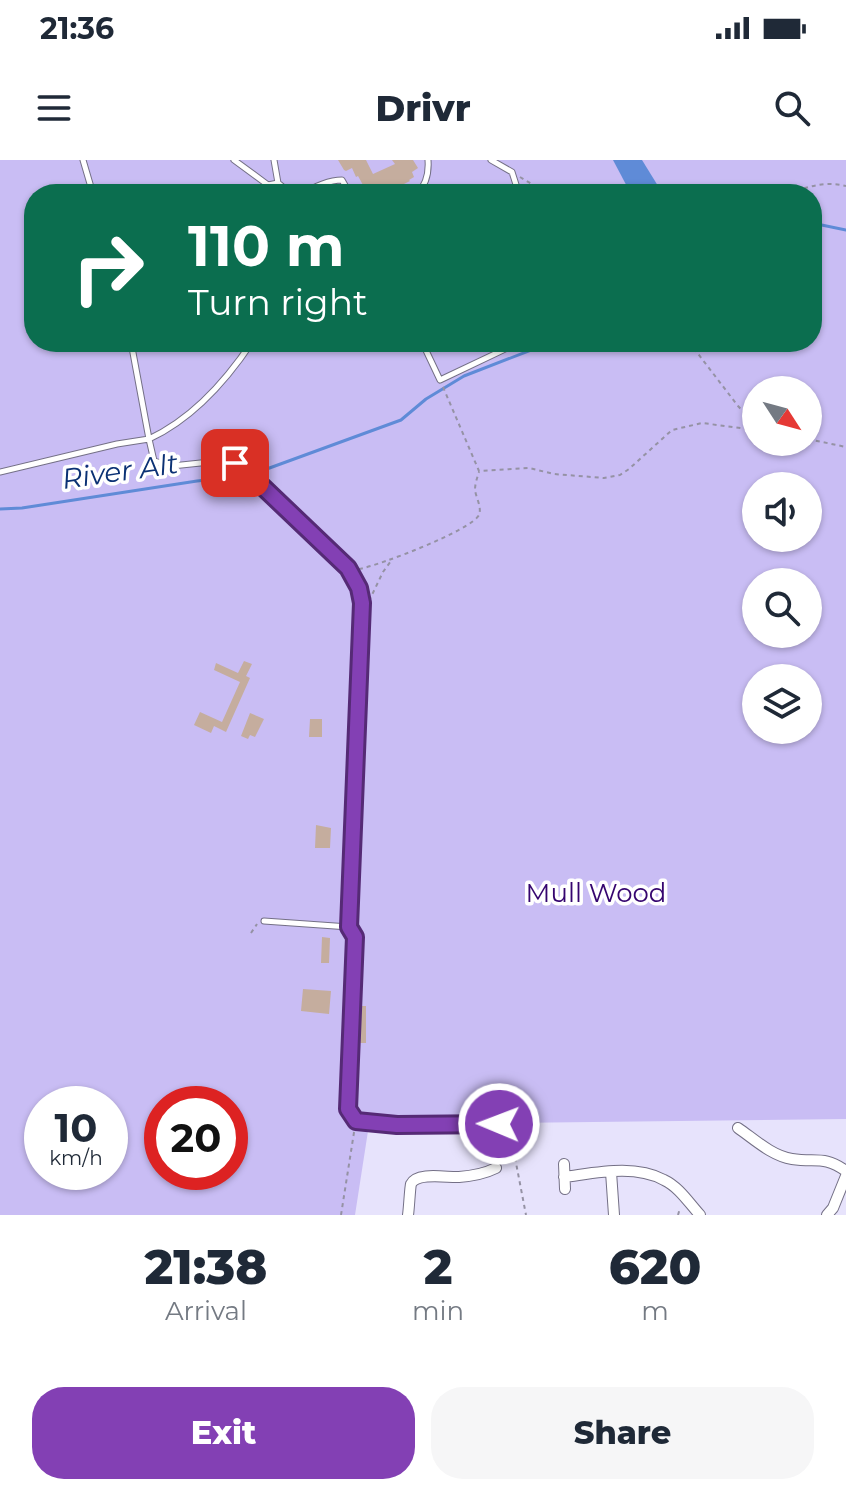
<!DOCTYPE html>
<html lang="en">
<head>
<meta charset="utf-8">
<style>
  body { margin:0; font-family:Montserrat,sans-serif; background:#f6f6f7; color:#1f2937; height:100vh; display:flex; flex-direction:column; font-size:30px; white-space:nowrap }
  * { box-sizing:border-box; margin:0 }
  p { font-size:26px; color:#747a83 }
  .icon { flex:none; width:44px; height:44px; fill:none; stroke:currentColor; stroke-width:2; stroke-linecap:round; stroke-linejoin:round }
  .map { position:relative; height:1055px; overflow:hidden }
  .side { display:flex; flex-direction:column; background:#fff; flex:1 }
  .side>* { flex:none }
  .hud { position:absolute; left:24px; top:24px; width:798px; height:168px; border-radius:32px; box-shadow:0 2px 6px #0004; background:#0b6e4f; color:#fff; overflow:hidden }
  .needle { width:52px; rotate:126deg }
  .fabs { position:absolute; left:742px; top:216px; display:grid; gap:16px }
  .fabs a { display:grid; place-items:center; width:80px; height:80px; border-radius:50%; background:#fff; box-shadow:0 2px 6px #0004; font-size:40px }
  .speed { position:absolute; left:24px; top:926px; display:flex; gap:16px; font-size:40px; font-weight:700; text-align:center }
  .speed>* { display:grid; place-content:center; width:104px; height:104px; border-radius:50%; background:#fff; box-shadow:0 2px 6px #0004; line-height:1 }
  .speed small { font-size:20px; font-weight:400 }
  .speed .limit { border:12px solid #d22; background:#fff; color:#111 }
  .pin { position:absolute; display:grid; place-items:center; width:68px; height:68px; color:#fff; margin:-34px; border-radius:16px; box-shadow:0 4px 12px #0006 }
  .me { position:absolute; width:88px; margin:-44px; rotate:271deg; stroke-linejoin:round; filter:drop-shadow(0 0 6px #0008) }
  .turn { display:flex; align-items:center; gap:28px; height:168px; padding:0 32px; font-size:36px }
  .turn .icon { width:104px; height:104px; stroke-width:2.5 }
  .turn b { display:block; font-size:56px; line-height:68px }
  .eta { display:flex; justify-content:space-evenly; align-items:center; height:136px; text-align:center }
  .eta b { font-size:48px; font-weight:800; line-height:56px }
  .cta { display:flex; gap:16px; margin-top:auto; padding:16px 32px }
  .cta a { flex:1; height:92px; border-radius:32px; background:#8340b4; color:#fff; font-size:32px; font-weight:800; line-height:92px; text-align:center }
  .cta a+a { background:#f6f6f7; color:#1f2937 }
  .status { display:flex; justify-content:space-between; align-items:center; height:56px; padding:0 40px; background:#fff; direction:ltr }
  .status svg { height:22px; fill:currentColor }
  header { display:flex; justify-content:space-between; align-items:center; height:104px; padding:0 32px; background:#fff; font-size:36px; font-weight:800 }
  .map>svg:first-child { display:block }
  .green { fill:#c9bdf4; fill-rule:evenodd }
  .water { fill:#5f8bd7 }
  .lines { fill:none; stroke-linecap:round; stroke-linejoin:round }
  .stream { stroke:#5f8bd7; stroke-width:3 }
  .building { fill:#c5ad9e }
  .lane-casing { stroke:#747086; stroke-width:7 }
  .street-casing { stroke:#747086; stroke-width:12 }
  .path { stroke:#9592a4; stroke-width:2; stroke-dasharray:4 4; stroke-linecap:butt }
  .lane { stroke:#fff; stroke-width:5 }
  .street { stroke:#fff; stroke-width:10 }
  .route-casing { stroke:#552a75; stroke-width:20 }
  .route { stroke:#8340b4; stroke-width:14 }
  .labels { text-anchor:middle; stroke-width:7; stroke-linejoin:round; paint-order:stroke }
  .park-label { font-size:26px; fill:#35056f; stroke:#fff }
  .water-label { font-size:28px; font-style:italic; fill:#0b3174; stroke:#fff }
</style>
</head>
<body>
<div class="status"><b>21:36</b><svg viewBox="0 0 49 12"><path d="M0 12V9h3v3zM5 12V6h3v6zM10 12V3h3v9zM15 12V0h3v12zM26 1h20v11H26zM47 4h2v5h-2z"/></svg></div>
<header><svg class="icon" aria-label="menu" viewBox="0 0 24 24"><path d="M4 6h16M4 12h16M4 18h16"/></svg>Drivr<svg class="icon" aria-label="search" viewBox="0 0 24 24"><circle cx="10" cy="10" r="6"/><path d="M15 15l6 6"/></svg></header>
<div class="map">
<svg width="846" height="1055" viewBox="0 0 846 1055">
  <rect width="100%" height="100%" fill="#e7e3fc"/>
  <path class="green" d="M0,0H846V959L507,963L497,968L368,971L355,1055H0ZM34,34H812V182H34ZM756,230H808V282H756ZM756,326H808V378H756ZM756,422H808V474H756ZM756,518H808V570H756ZM42,944H110V1012H42ZM162,944H230V1012H162Z"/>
  <path class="water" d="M613,0H642L663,34H631Z"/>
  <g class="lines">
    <path class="stream" d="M812,63L846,70
      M0,349L22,348L197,321L245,316L264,310L401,260L426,239L464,216L552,182"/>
  </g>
  <path class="building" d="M338,0H366L373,14L395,4L392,0H413L418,8L412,12L414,17L409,20L410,21L384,34H368L358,16L356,17L352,8L346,11L344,10Z
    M244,501L252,504L246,516L250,518L226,572L214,566L211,573L194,565L200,552L222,562L240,522L214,510L216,503L238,513Z
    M250,553L264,559L255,577L250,575L248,579L241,576Z
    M310,559H322V577H309Z
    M316,665L331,668L330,688H315Z
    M322,777L330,778L329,803H321Z
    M303,829L331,831L329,854L301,851Z
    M358,846H366V883H356Z"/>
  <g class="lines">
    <defs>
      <path id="lane" d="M83,0L93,34
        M234,0L268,25L278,23
        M274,0L278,23L291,34
        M491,0L512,12L519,34
        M304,34C313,26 331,20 342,20L350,34
        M417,34C426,25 429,13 428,0
        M252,182C226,221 192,259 149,279L154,301L172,306L210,302L235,303L262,326L348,408L355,419L359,428L363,451L358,543L349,767L355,777L348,949L356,961L397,965L499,964L511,977
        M422,182L440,220L520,182
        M0,312L117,284L149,279L131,182
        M264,761L349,767"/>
      <path id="street" d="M738,968C754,979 772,996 792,999C816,1003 823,995 846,1011
        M564,1004L565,1029
        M611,1012L614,1055
        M564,1017C596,1013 634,1004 664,1020C679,1027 689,1043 700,1055
        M408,1055C409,1049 410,1027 411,1024C417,1011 449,1018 459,1017C472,1016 484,1014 496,1008
        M827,1055L833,1048L846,1016"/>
    </defs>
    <use href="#lane" class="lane-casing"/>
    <use href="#street" class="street-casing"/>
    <path class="path" d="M520,17L548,34
      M789,34C809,26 825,21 846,26
      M689,182L738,246L756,265
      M443,227L479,311L529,308L554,314L604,318L620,315L629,309L672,270L702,263L756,270
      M808,279L846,287
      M359,409C378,406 472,370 479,355C482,347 476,338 475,330C475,324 477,318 479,312
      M369,441L383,412L391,401
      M251,773L257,764
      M512,982L526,1055
      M341,1055L355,966
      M678,1055L680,1048"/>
    <use href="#lane" class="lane"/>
    <use href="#street" class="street"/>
  </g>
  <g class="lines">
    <defs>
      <path id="route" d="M235,303L262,326L348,408L359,428L362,443L349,767L355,777L348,949L356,961L397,965L499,964"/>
    </defs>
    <use href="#route" class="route-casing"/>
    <use href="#route" class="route"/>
  </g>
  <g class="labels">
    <g class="park-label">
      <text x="596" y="742">Mull Wood</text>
    </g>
    <g class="water-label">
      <text transform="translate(120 311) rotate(-8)" y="10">River Alt</text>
    </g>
  </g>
</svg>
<div class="fabs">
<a><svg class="needle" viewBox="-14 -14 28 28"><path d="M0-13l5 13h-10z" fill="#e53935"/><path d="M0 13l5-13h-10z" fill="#747a83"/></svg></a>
<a><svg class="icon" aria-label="sound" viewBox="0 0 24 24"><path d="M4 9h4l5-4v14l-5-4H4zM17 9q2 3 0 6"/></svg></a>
<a><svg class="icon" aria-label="search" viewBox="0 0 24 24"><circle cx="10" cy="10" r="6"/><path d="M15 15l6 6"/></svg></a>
<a><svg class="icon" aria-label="layers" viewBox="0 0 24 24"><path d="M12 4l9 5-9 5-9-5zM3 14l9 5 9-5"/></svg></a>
</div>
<div class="speed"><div>10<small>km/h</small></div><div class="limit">20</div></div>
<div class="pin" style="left:235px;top:303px;background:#d93025"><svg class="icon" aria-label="arrive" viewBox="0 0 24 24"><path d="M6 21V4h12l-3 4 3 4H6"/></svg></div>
<svg class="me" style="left:499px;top:964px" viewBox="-20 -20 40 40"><circle r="17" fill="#8340b4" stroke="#fff" stroke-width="3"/><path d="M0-11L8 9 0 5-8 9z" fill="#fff"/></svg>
<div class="hud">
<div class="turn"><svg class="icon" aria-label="right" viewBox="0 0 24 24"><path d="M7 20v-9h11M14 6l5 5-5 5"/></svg><div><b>110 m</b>Turn right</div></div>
</div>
</div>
<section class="side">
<div class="eta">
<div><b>21:38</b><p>Arrival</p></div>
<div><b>2</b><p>min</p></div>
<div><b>620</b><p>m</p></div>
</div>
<div class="cta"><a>Exit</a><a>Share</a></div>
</section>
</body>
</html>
